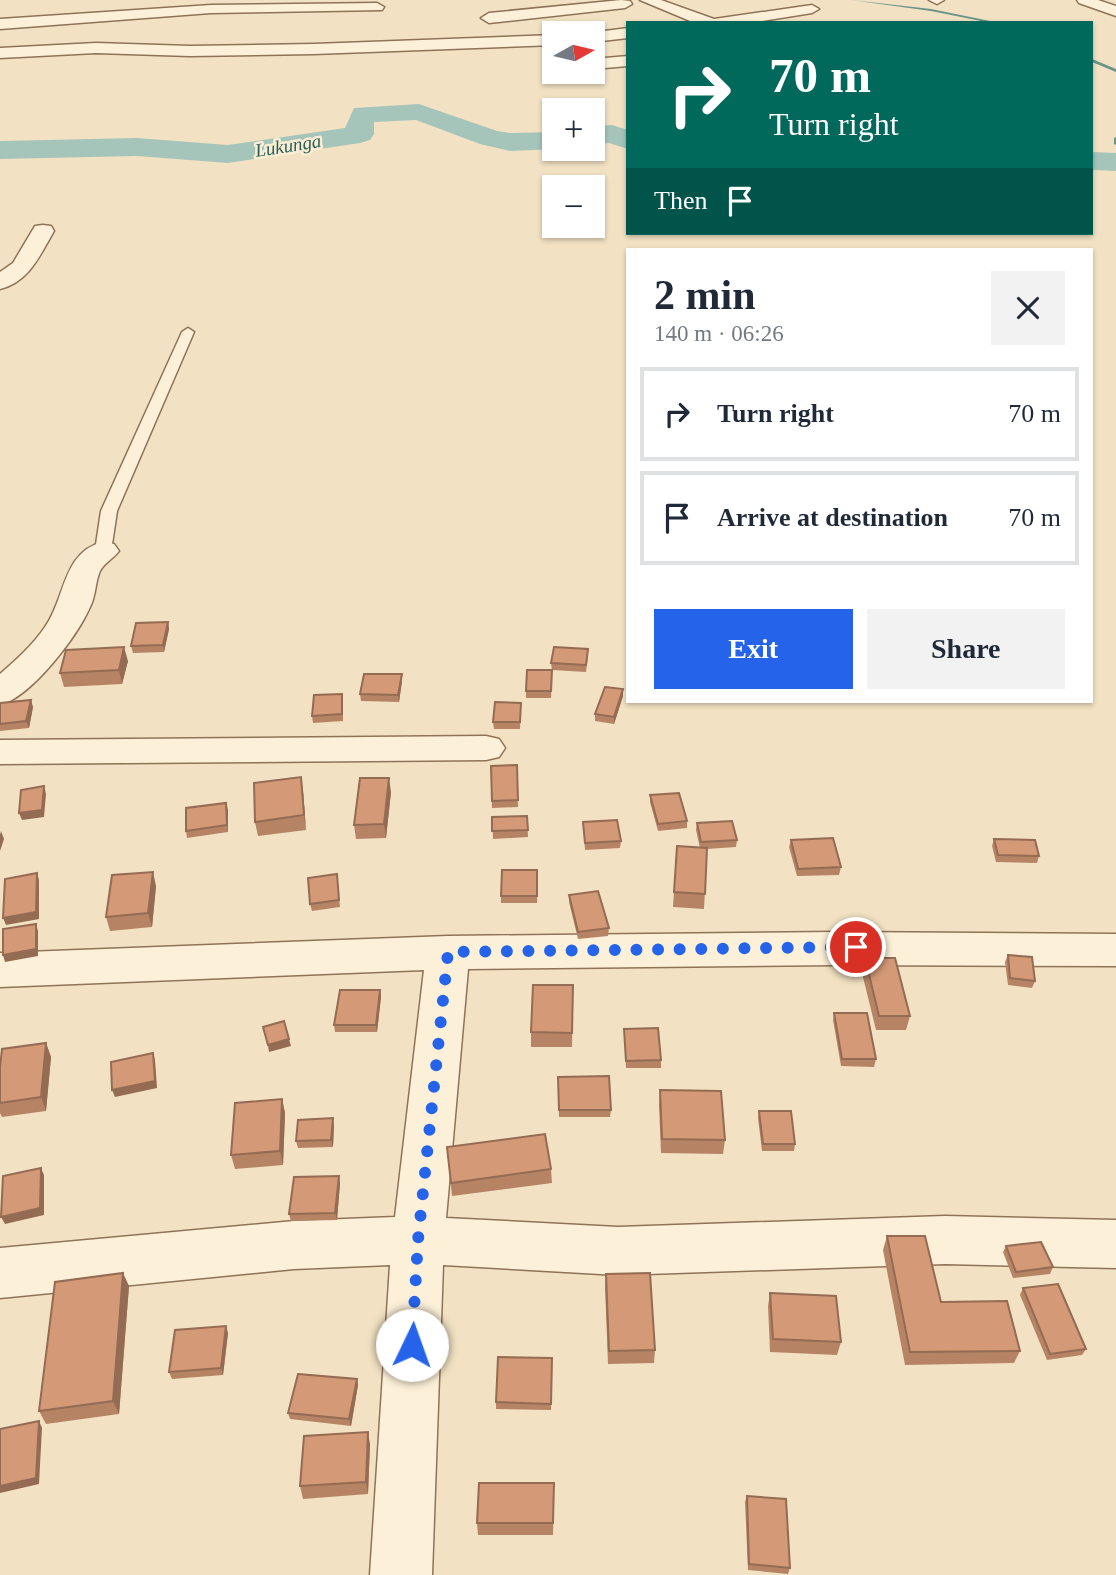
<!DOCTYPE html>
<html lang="en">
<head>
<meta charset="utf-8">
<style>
  body { margin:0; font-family:"Times New Roman",serif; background:#f2f2f3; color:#1f2937; height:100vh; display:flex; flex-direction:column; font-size:26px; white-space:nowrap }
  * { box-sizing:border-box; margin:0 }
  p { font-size:23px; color:#747a83 }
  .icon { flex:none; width:38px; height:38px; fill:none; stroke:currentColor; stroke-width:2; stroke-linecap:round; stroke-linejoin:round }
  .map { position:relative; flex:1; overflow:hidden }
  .sheet { position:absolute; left:626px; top:248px; width:467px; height:455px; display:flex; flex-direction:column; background:#fff; border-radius:0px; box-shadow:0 2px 5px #0004 }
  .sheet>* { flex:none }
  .banner { position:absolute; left:626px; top:21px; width:467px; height:214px; border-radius:0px; box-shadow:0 2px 5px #0004; background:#00695c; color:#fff; overflow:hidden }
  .needle { width:46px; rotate:82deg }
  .fabs { position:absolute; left:542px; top:21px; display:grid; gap:14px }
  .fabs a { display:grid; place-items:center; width:63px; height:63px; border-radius:0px; background:#fff; box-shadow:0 2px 5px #0004; font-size:35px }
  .pin { position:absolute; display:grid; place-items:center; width:60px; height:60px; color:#fff; margin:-30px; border:4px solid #fff; border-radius:50%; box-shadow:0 2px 7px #0007 }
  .me { position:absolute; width:77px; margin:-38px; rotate:3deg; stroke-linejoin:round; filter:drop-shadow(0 0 5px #0008) }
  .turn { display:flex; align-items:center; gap:24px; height:147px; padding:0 28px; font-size:32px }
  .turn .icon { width:91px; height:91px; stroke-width:2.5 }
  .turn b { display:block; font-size:49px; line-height:60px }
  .then { display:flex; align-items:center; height:66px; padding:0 28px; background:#0003; gap:14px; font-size:26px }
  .round { display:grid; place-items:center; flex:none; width:74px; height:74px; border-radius:0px; background:#f2f2f3 }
  .summary { display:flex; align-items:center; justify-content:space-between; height:119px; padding:0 28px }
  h1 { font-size:42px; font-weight:700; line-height:52px }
  .primary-button { display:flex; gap:14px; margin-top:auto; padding:14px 28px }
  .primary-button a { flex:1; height:80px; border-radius:0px; background:#2563eb; color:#fff; font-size:28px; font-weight:700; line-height:80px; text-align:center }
  .primary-button a+a { background:#f2f2f3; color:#1f2937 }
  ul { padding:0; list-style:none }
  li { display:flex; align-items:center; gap:21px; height:94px; margin:0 14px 10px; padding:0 14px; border:4px solid #e0e1e3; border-radius:0px }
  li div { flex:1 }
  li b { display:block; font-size:26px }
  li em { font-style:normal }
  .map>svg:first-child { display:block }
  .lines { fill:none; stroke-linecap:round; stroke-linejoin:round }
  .stream { fill:#6b9489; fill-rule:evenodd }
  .river { fill:#a6c5ba; fill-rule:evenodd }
  .service-casing { stroke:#8f7358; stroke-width:3 }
  .minor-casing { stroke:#8f7358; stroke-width:3 }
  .service { fill:#fcf0d8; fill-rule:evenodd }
  .minor { fill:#fcf0d8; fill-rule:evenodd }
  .wall { fill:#b68465 }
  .shaded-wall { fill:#946b53 }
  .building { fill:#d49976; stroke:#946b53; stroke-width:2 }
  .route { stroke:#2563eb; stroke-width:12; stroke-dasharray:0 21.6 }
  .labels { text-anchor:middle; stroke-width:5; stroke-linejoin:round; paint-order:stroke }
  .far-water-label { font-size:19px; font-style:italic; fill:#2b5f59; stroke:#f9edd4 }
</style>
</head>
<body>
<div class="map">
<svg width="1116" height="1575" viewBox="0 0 1116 1575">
  <rect width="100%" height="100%" fill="#f2e2c3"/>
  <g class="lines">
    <path class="stream" d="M851,0L931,9L1000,23H991L931,11Z
      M1092,59L1116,69V72L1092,62Z
      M1116,137V145L1114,144V138Z"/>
    <path class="river" d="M419,104L497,131L510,133L555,132V149H559L510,151L480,144L416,120L374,122V134L370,140L360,143L228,163L137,156L0,159V141L137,138L228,145L345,128L354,108Z
      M612,125L628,130V149L609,143L593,144V126Z
      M1092,152L1116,153V171L1092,170Z"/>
    <defs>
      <path id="service" d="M188,328L194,332L117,511L111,551L109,554H97L95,551L101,511L182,332Z"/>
      <path id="minor" d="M621,0L630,1L632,4L625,8L489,23L481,18L489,13Z
        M640,0H661L714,19L812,5L819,9L812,13L750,23H695Z
        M929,0H944L937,4Z
        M1077,0H1098L1116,6V16L1079,3Z
        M377,3L384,7L382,10L211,13L0,29V19L211,5Z
        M628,28V38L593,42V33H589Z
        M555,35V45L314,54L190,56L96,53L0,58V48L96,43L190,46L314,44Z
        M628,56V66L593,69V59Z
        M43,225L51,226L54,231C40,255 29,282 0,289V272L13,263L35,226Z
        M103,542L114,544L119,551C114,558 104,563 100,571C95,582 96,596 90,607C77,637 31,697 0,705V674C16,660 33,645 45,627C66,598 62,552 103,542Z
        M486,736L499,739L505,748L499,757L486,760L0,764V740Z
        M837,932L1116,934V966L837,965L468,969L446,1218L618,1227L945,1216L1116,1220V1268L945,1264L618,1275L443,1265L432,1575H370L390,1265L294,1269L0,1298V1248L294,1221L395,1217L424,970L0,987V953L448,936Z"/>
    </defs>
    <use href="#service" class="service-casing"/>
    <use href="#minor" class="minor-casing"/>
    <use href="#service" class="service"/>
    <use href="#minor" class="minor"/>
  </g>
  <path class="wall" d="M168,622L169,629L164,652L133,653L131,646Z
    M588,656L586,672L552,670L551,663Z
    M128,661L122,684L64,687L60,673Z
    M552,670L551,698H526V691Z
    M402,681L399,702L361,701L360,694Z
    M623,696L614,724L595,721V714Z
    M343,701V721L313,723L312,716Z
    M0,703L33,707L29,728L0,731Z
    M521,710L520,729H494L493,722Z
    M517,765L518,807L492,808L491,766Z
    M303,791L306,830L258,836L255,822Z
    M391,792L386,838L356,839L354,825Z
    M650,795L687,821V828L658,831L650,802Z
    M228,810V832L187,838L186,831Z
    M527,816L528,837L493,839L492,817Z
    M583,822L621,841L620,848L585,850Z
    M697,823L737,840L736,847L707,849L704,909L673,907L677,846L700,848L696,830Z
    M994,839L1039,856L1037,863L996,862L992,846Z
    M791,840L841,867L839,875L797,876L789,847Z
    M537,870V903H501V896Z
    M337,874L340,907L312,911L310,904Z
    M156,886L152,927L110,931L106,917Z
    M569,895L609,928L608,936L578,939L569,902Z
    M1008,955L1035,981L1032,988L1008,985L1005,962Z
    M865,958L910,1016L906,1030H876L862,973Z
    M573,985L572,1047H531V1032Z
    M380,990L381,997L377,1032H335L334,1025Z
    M834,1013L876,1059L874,1067L841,1066L833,1020Z
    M624,1029L661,1060V1068H626Z
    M46,1043L51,1057L46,1111L2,1117L0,1113V1067Z
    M558,1077L611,1110L610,1117H559Z
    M660,1090L725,1140L723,1154L661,1153L659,1105Z
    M282,1099L285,1113L283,1165L235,1169L231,1155Z
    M759,1111L795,1144L794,1151H762L758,1118Z
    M334,1125L333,1147L298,1148L296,1141Z
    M447,1147L551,1169L552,1183L452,1196Z
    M340,1183L337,1220L291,1221L289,1214Z
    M887,1236L941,1302L1020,1351L1014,1363L905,1365L883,1250Z
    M1006,1246L1053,1267L1050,1274L1013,1278L1003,1252Z
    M606,1274L655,1350L654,1363L608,1364L605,1287Z
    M129,1286L119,1414L46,1424L39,1411Z
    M1023,1288L1086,1349L1082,1355L1047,1360L1020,1295Z
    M770,1293L841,1342L837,1355L770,1352L768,1306Z
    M228,1333L223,1375L172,1379L169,1372Z
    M552,1358L551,1410L496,1409V1402Z
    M357,1379L358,1385L351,1426L290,1419L288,1413Z
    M370,1444L368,1494L303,1499L300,1486Z
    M554,1483L553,1535H478L477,1523Z
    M747,1496L790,1568L788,1574L748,1570L745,1502Z"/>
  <path class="shaded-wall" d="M168,622L169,629L164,652L163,645Z
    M124,647L128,661L122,684L119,670Z
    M402,674V681L399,702L398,695Z
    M623,689V696L614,724V717Z
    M31,700L33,707L29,728L26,721Z
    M301,777L303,791L306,830L304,815Z
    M389,778L391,792L386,838L384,824Z
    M44,786L46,794L44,817L22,820L19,813Z
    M226,803L228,810V832L227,825Z
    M1,831L4,839L0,851V835Z
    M153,872L156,886L152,927L148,913Z
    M37,873L39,880V919L6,925L3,918Z
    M36,924L38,931V956L5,962L3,955Z
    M380,990L381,997L377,1032L376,1025Z
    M289,1039L291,1046L269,1052L268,1045Z
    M46,1043L51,1057L46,1111L41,1097Z
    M153,1053L155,1060L157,1088L115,1097L112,1090Z
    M282,1099L285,1113L283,1165L280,1151Z
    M333,1118L334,1125L333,1147L331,1140Z
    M41,1168L44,1175V1215L5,1224L1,1217Z
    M339,1176L340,1183L337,1220L335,1213Z
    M123,1273L129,1286L119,1414L113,1401Z
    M226,1326L228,1333L223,1375L221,1368Z
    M357,1379L358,1385L351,1426L349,1419Z
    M39,1421L42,1428L39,1484L0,1493V1486Z
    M368,1432L370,1444L368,1494L366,1482Z"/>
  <path class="building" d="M168,622L163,645L131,646L136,623Z
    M124,647L119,670L60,673L66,650Z
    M554,647L588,649L586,665L551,663Z
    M527,670H552L551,691H526Z
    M364,674H402L398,695L360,694Z
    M605,687L623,689L614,717L595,714Z
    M342,694V714L312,716L314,695Z
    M31,700L26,721L0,724V703Z
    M495,702L521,703L520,722H493Z
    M517,765L518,800L492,801L491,766Z
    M301,777L304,815L255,822L254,783Z
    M360,778H389L384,824L354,825Z
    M44,786L42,810L19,813L21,790Z
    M679,793L687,821L658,824L650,795Z
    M226,803L227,825L186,831V808Z
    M527,816L528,830L492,831V817Z
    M617,820L621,841L585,843L583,822Z
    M732,821L737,840L701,842L697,823Z
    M833,838L841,867L798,869L791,840Z
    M994,839L1035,840L1039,856L998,855Z
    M677,846L707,848L705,894L674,892Z
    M502,870H537V896H501Z
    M153,872L148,913L106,917L112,875Z
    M37,873L36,912L3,918L5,879Z
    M337,874L339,900L310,904L308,878Z
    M598,891L609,928L578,932L569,895Z
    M36,924V949L3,955V929Z
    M1008,955L1032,957L1035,981L1010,978Z
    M865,958H895L910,1016H879Z
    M533,985H573L572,1033L531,1032Z
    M340,990H380L376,1025H334Z
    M834,1013H867L876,1059H842Z
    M284,1021L289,1039L268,1045L263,1027Z
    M658,1028L661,1060L626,1061L624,1029Z
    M46,1043L41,1097L0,1103V1067L2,1049Z
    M153,1053L155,1081L112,1090L111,1062Z
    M609,1076L611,1110H559L558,1077Z
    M660,1090L721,1091L725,1140L662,1139Z
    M282,1099L280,1151L231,1155L235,1103Z
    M759,1111H791L795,1144H763Z
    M333,1118L331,1140L296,1141L298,1120Z
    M545,1134L551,1169L451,1183L447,1147Z
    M41,1168L40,1208L1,1217L3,1176Z
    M339,1176L335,1213L289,1214L294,1177Z
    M887,1236H925L941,1302L1007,1301L1020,1351L910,1352Z
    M1041,1242L1053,1267L1016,1272L1006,1246Z
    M123,1273L113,1401L39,1411L55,1282Z
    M650,1273L655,1350L609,1351L606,1274Z
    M1058,1284L1086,1349L1050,1354L1023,1288Z
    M770,1293L836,1296L841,1342L773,1339Z
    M226,1326L221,1368L169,1372L175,1330Z
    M498,1357L552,1358L551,1404L496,1402Z
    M298,1374L357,1379L349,1419L288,1413Z
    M39,1421L36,1478L0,1486V1429Z
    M368,1432L366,1482L300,1486L304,1436Z
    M479,1483H554L553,1523H477Z
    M747,1496L786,1499L790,1568L749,1564Z"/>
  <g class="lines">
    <path class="route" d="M412,1345L418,1240L448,952L856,947"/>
  </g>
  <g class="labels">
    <g class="far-water-label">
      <text transform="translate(288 145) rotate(-9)" y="7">Lukunga</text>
    </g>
  </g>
</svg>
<div class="fabs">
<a><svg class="needle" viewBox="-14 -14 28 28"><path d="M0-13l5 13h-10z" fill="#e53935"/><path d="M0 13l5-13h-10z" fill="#747a83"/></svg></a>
<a>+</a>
<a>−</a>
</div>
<div class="pin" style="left:856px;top:947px;background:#d93025"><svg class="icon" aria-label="arrive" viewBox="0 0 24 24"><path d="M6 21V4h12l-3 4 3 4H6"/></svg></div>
<svg class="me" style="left:412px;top:1345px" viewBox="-20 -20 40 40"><circle r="19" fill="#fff"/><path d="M0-13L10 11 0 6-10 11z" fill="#2563eb"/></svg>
<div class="banner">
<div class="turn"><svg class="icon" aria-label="right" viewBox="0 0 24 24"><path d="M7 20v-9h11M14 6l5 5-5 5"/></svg><div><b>70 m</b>Turn right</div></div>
<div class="then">Then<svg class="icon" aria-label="arrive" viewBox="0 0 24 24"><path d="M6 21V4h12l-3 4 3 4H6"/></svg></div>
</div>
<section class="sheet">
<div class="summary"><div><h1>2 min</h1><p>140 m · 06:26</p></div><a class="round"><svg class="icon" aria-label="close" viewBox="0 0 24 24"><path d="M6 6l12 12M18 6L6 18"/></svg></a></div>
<ul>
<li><svg class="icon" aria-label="right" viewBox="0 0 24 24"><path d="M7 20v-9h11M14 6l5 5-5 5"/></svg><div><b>Turn right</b></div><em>70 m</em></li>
<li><svg class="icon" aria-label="arrive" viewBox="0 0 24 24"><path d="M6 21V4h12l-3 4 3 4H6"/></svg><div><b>Arrive at destination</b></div><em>70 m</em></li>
</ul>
<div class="primary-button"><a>Exit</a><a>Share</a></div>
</section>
</div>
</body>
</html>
